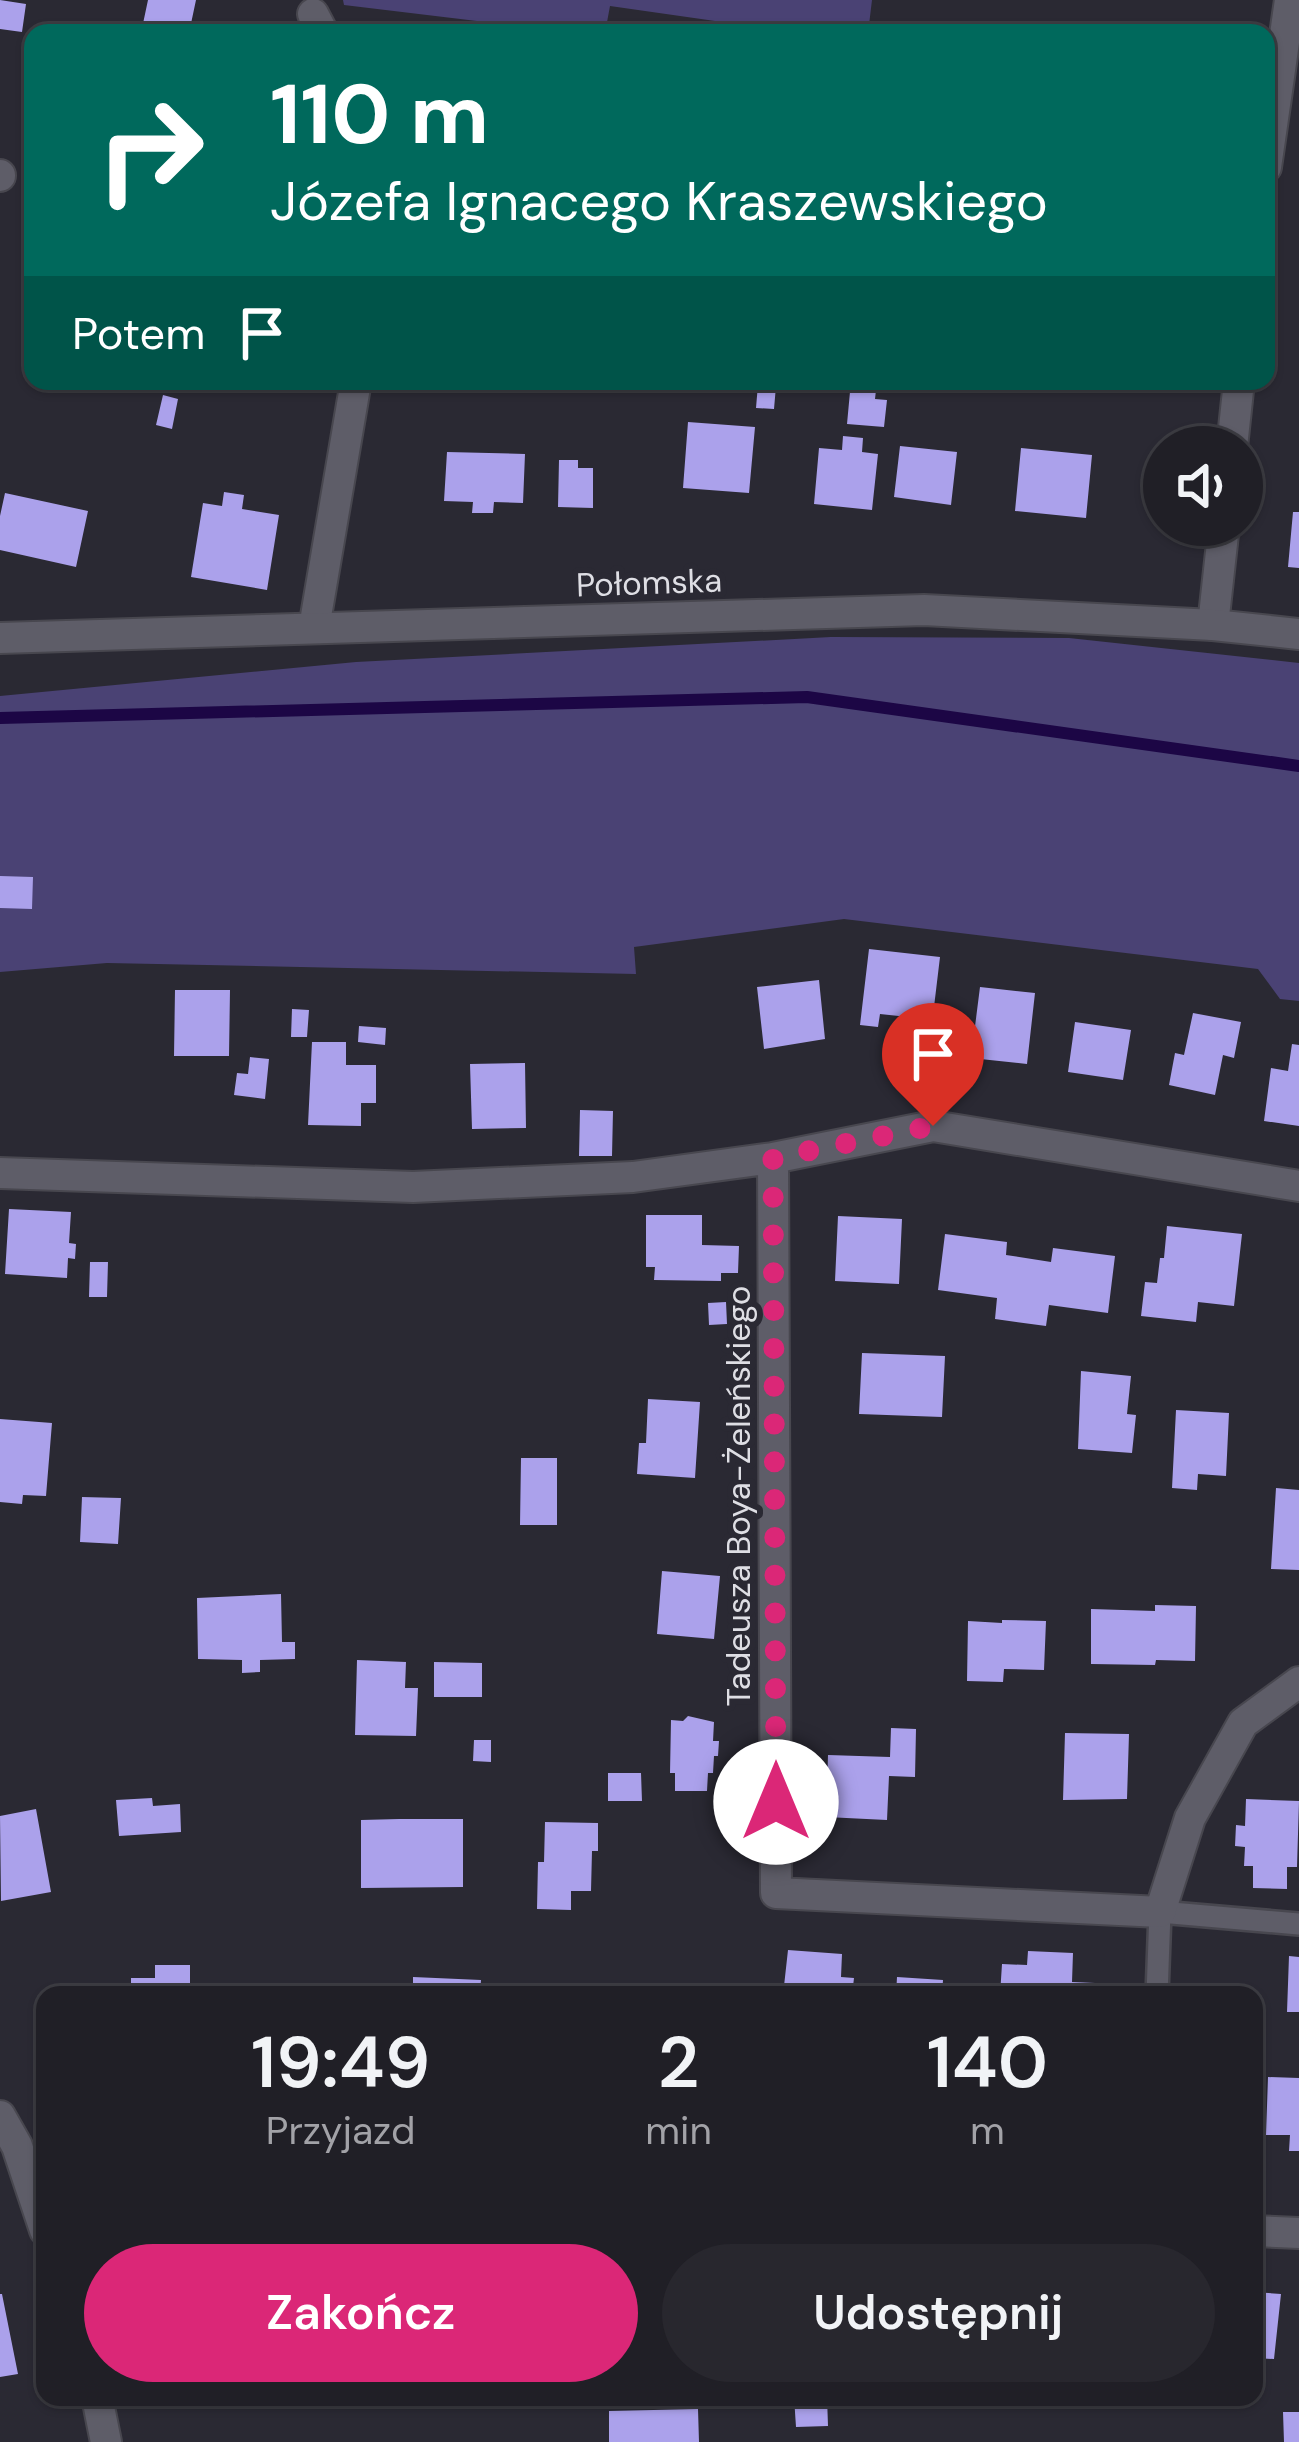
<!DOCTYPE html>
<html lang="pl">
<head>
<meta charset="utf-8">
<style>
  body { margin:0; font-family:"DM Sans",sans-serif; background:#28272e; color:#f1f3f6; height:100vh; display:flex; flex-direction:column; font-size:45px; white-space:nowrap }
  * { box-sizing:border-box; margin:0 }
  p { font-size:39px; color:#a2a2a7 }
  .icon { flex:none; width:66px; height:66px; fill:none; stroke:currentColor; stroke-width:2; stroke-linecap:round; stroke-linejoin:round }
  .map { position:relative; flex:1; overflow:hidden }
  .sheet { position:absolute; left:36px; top:1986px; width:1227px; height:420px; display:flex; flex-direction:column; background:#201f26; border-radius:24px; box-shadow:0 3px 9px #0004,0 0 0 3px #3d3d43 }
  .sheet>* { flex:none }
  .banner { position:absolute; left:24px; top:24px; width:1251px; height:366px; border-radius:24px; box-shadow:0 3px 9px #0004,0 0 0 3px #3d3d43; background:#00695c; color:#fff; overflow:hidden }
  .fabs { position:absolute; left:1143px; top:426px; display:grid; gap:24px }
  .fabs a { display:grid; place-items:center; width:120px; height:120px; border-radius:50%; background:#201f26; box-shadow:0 3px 9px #0004,0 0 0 3px #3d3d43; font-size:60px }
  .pin { position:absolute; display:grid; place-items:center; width:102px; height:102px; color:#fff; margin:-123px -51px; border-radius:50% 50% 50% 0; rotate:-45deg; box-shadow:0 0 12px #0007 }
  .pin .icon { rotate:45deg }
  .me { position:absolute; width:132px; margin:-66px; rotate:0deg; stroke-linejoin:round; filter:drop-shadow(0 0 9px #0008) }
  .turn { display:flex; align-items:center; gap:42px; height:252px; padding:0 48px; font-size:54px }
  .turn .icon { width:156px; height:156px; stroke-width:2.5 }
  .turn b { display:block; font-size:84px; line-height:102px }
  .then { display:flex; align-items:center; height:114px; padding:0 48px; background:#0003; gap:24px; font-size:45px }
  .eta { display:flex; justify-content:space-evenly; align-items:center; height:204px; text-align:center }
  .eta b { font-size:72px; font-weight:600; line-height:84px }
  .button { display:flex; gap:24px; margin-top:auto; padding:24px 48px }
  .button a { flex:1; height:138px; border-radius:72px; background:#db2777; color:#fff; font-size:48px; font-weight:600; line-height:138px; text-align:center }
  .button a+a { background:#28272e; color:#f1f3f6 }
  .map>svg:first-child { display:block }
  .green { fill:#4a4274 }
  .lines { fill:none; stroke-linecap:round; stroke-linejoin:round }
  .stream { stroke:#1c0645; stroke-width:12 }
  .building { fill:#aba1eb }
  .lane-casing { stroke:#48474f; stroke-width:26 }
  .street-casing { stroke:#48474f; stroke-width:34 }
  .secondary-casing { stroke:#48474f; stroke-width:34 }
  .lane { stroke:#5e5d68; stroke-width:21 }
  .street { stroke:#5e5d68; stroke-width:30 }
  .secondary { stroke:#5e5d68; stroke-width:30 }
  .route { stroke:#db2777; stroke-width:21; stroke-dasharray:0 37.8 }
  .labels { text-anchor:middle; stroke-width:12; stroke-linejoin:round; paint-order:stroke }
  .street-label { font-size:33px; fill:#dedee4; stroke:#2a2933 }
</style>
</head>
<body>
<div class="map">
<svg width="1299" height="2442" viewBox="0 0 1299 2442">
  <rect width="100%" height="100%" fill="#2a2933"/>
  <path class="green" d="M343,0H872L868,33H800L610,6L605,33H576L344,5Z
    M831,637L1069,638L1299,663V1001L1280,999L1258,969L844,919L634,947L636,974L107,963L0,972V696L356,662Z"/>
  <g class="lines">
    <path class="stream" d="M0,718L807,697L1299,766"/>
  </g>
  <path class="building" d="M0,0L26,4L22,32L0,29Z
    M148,0H196L189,33H141Z
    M851,381H877L875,399L887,400L884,427L847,424Z
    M758,384L776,386L774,409L756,408Z
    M163,395L178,399L172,429L156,425Z
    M688,422L755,427L749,493L683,488Z
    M843,436L863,438L862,452L878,454L872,510L814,504L819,448L842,450Z
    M900,446L957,452L951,505L894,497Z
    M1021,448L1092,455L1086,518L1015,511Z
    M447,452L525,454L523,503L494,502L493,513H472L473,502L444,501Z
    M559,460H578V468H593V508L558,507Z
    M224,492L244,495L242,509L279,515L267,590L191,577L203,503L222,506Z
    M5,493L88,511L76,567L0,550V516Z
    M1293,512H1299V568L1288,567Z
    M0,876L33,877L32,909L0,908Z
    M869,949L940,957L931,1032L907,1030L908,1017L880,1014L878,1027L860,1025Z
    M819,980L825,1039L764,1049L757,987Z
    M980,987L1035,993L1027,1064L971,1058Z
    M175,990H230L229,1056H174Z
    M292,1009L309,1010L307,1037H291Z
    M1193,1013L1241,1022L1234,1058L1223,1055L1215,1095L1169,1085L1175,1053L1184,1055Z
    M1075,1022L1131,1030L1123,1080L1068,1072Z
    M359,1026L386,1028L385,1045L358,1042Z
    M312,1042H346V1065H376V1103H361V1126L308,1125Z
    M1292,1044L1299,1045V1126L1264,1121L1271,1068L1288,1071Z
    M250,1057L269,1059L265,1099L234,1095L237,1073L248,1074Z
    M525,1063L526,1128L472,1129L470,1064Z
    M580,1110L613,1111L612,1156H579Z
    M9,1209L71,1212L69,1243L76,1244L75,1259L68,1258L67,1278L5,1274Z
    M646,1215H702V1245L739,1246L738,1273H721V1281L654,1280L655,1267H646Z
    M838,1216L902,1219L899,1284L835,1281Z
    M1167,1226L1242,1234L1234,1306L1198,1302L1196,1322L1141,1316L1145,1282L1157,1283L1160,1258H1164Z
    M945,1234L1007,1242L1006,1255L1051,1262L1053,1248L1115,1256L1108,1313L1049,1305L1046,1326L995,1319L997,1298L938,1290Z
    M90,1262H108L107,1297H89Z
    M726,1302L727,1324L709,1325L708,1303Z
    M862,1353L945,1356L942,1417L859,1414Z
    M1081,1371L1131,1376L1127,1414L1136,1415L1132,1453L1078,1449Z
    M648,1399L700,1402L695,1478L637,1474L639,1443H646Z
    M1176,1410L1229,1413L1226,1476L1198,1474L1197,1490L1172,1488Z
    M0,1419L52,1423L46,1496L23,1495L22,1504L0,1502Z
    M521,1458H557V1525H520Z
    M1276,1488L1299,1490V1570L1271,1569Z
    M82,1497L121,1498L118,1544L80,1542Z
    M662,1571L720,1576L714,1639L657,1634Z
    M281,1594L282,1642H295V1659L260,1660V1672L242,1673V1660L198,1659L197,1598Z
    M1155,1605L1196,1606L1195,1661L1156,1660L1155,1665L1091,1664V1609L1155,1611Z
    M1002,1620L1046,1621L1044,1670L1004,1669L1003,1682L967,1681L968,1621L1002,1623Z
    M357,1660L406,1662L405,1688H418L416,1736L355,1735Z
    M434,1662L482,1663V1697H434Z
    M688,1716L714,1722L713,1741H719L718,1756H714L713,1773H708L707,1791H675V1773H670L671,1720L683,1721Z
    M891,1728L916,1729L915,1777L889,1776L887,1820L826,1817L828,1755L890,1757Z
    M1065,1733L1129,1734L1127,1799L1063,1800Z
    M474,1740H491V1762L473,1761Z
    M608,1773H641L642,1801H608Z
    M152,1798L153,1806L180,1804L181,1832L119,1836L116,1800Z
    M1246,1799L1299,1801L1297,1867H1287V1889L1253,1888V1866H1244L1245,1847L1235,1846L1236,1825L1245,1826Z
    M36,1809L51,1892L1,1901L0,1816Z
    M399,1819H463V1887L361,1888V1820Z
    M545,1822L598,1823V1851H592L591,1891H571V1910L537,1909L538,1862H544Z
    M788,1950L842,1954L841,1977L854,1978L852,1995H783Z
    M1028,1951L1073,1953L1072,1982L1095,1983V1995H1000L1002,1964L1027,1965Z
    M1289,1956L1299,1957V2012H1287Z
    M155,1965H190V1995H131V1978H155Z
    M413,1977L481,1980L480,1995H413Z
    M897,1977L943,1980L942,1995H896Z
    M1268,2077L1299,2078V2151H1289L1290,2135H1266Z
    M1254,2292L1281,2294L1274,2359L1254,2358Z
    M0,2294H2L18,2374L0,2377Z
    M794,2397H827L828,2426L796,2427Z
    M698,2409L699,2442H609V2411Z
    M1283,2412H1299V2442H1284Z"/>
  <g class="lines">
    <defs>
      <path id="lane" d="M1157,1995L1160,1912L1299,1924"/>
      <path id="street" d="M313,14L323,33
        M1266,167L1290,0
        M0,176V175
        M1232,447L1239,381
        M1213,625L1224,525
        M314,628L356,381
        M773,1158L776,1893L1160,1912L1190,1818L1243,1723L1299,1682
        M0,1173L413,1187L633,1177L773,1158L933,1126L1299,1186
        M1254,2231L1299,2233"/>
      <path id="secondary" d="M0,638L924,610L1213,625L1299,634
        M0,2116L17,2146L45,2230
        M97,2397L106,2442"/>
    </defs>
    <use href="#lane" class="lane-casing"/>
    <use href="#street" class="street-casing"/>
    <use href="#secondary" class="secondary-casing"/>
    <use href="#lane" class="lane"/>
    <use href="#street" class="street"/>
    <use href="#secondary" class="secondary"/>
  </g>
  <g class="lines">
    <path class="route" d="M776,1802L773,1158L933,1126"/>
  </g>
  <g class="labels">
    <g class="street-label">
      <text transform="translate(649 582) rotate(-2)" y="12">Połomska</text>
      <text transform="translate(738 1496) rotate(-90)" y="12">Tadeusza Boya-Żeleńskiego</text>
    </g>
  </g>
</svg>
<div class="fabs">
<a><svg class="icon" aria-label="sound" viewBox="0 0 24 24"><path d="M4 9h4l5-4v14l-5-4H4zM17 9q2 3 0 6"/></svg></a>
</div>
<div class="pin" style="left:933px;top:1126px;background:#d93025"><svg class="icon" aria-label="arrive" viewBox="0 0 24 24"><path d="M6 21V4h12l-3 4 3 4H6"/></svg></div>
<svg class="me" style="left:776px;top:1802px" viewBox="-20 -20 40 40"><circle r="19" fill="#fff"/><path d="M0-13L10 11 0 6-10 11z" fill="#db2777"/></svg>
<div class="banner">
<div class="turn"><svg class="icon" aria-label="right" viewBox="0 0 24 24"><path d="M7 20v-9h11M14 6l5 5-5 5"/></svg><div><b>110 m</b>Józefa Ignacego Kraszewskiego</div></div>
<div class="then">Potem<svg class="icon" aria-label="arrive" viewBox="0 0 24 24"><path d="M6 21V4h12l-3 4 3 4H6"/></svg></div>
</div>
<section class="sheet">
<div class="eta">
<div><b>19:49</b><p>Przyjazd</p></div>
<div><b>2</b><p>min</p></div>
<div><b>140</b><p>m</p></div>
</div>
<div class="button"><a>Zakończ</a><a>Udostępnij</a></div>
</section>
</div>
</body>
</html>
